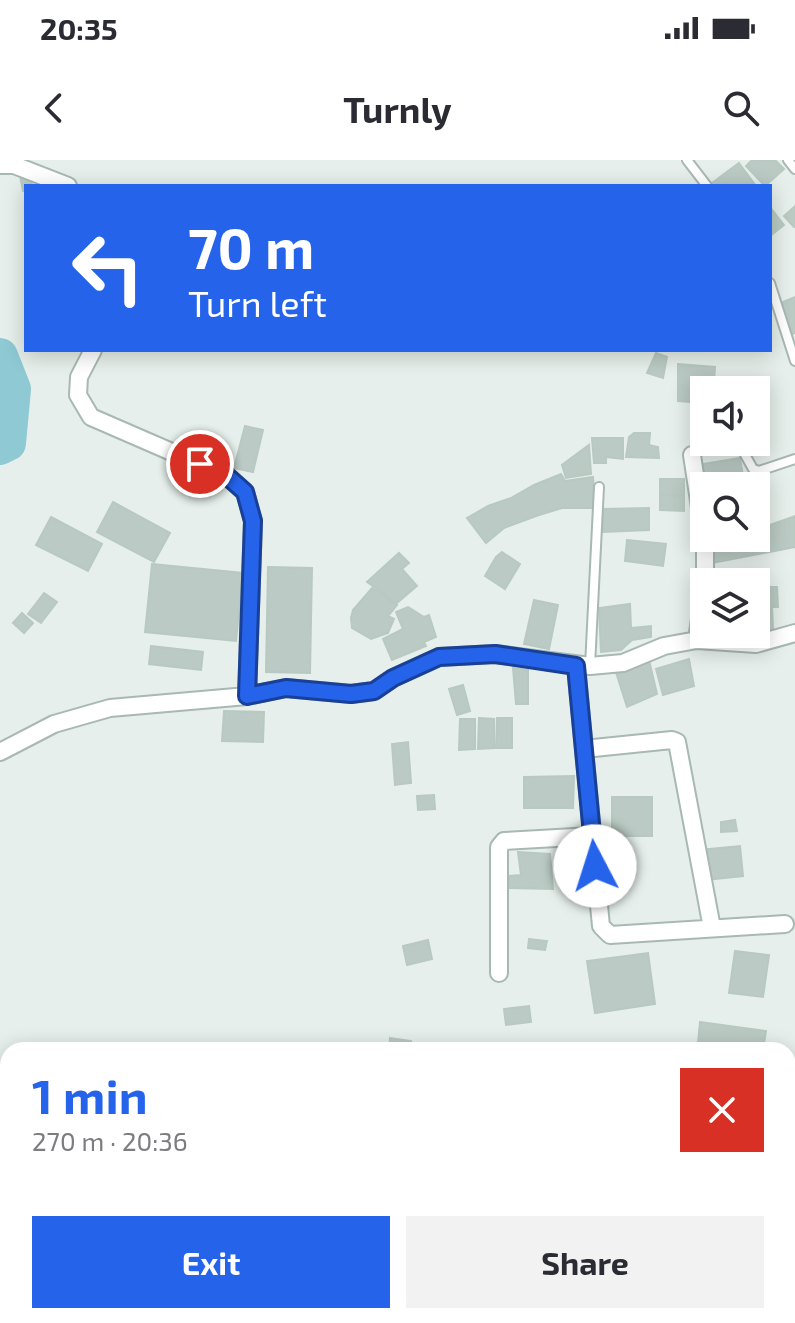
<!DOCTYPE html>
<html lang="en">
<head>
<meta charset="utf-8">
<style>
  body { margin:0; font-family:"Exo 2",sans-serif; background:#f2f2f3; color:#2b2b33; height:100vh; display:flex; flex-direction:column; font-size:30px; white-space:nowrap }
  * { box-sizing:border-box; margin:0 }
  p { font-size:26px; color:#7c7c81 }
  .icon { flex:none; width:44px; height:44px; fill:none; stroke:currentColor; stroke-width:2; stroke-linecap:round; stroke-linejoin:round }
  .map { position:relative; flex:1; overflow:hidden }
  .sheet { position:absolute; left:0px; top:882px; width:796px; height:282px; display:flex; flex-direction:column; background:#fff; border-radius:24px 24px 0 0; box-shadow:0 4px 20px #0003 }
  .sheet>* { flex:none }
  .guide { position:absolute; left:24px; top:24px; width:748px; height:168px; border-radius:0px; box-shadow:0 4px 20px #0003; background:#2563eb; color:#fff; overflow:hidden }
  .buttons { position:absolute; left:690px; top:216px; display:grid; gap:16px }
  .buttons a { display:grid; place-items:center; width:80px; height:80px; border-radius:0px; background:#fff; box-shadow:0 4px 20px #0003; font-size:40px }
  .pin { position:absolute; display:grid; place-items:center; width:68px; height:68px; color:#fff; margin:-34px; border:4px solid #fff; border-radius:50%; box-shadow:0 2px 8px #0007 }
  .me { position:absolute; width:88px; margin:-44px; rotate:355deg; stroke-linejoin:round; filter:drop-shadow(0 0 6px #0008) }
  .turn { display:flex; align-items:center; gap:28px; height:168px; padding:0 32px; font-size:36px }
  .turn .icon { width:104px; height:104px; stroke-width:2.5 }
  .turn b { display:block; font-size:56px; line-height:68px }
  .round { display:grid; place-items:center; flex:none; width:84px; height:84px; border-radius:0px; background:#f2f2f3 }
  .overview { display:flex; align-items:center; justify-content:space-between; height:136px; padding:0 32px }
  h1 { font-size:48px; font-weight:700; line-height:60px; color:#2563eb }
  .primary-button { display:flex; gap:16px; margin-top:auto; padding:16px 32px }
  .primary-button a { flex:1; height:92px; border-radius:0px; background:#2563eb; color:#fff; font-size:32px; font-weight:700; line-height:92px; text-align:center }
  .primary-button a+a { background:#f2f2f3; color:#2b2b33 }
  .status { display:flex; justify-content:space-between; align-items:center; height:56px; padding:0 40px; background:#fff; direction:ltr }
  .status svg { height:22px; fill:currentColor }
  header { display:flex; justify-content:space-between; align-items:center; height:104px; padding:0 32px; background:#fff; font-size:36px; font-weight:700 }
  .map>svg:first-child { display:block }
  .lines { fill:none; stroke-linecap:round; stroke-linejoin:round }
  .river { stroke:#8ec9d4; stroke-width:36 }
  .building { fill:#bbcac4; stroke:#b8c9c2; stroke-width:2 }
  .lane-casing { stroke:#a8b8b2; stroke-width:12 }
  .street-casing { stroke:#a8b8b2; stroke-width:20 }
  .lane { stroke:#fff; stroke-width:8 }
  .street { stroke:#fff; stroke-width:16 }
  .route-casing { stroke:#184099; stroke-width:20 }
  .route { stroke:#2563eb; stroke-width:14 }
</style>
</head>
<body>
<div class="status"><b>20:35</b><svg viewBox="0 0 49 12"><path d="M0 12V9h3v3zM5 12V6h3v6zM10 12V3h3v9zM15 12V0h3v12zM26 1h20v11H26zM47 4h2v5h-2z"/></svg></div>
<header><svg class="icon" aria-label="back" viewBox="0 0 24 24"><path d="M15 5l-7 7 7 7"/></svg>Turnly<svg class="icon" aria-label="search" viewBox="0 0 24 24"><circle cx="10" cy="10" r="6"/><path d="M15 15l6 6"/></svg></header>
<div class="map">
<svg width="795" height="1163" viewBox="0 0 795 1163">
  <rect width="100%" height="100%" fill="#e6efeb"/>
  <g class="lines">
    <path class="river" d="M0,196L13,229L8,283L0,287"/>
  </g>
  <path class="building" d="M752,0H775L784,9L765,26L746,6Z
    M739,3L756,26H714L712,23Z
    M31,15L32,26H26V30L23,31L20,16Z
    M795,46V66L794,67L784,56Z
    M770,47L784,65L770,76Z
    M795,137V173L790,175L778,144Z
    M656,193L667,197L663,218L647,213Z
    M678,204L715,207L714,222L726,224L725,230H704V243L678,241Z
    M245,266L263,270L253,312L234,308Z
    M634,273H650L649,285L658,287L659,298L626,297L629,277Z
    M592,278H623V299L606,297V303H594Z
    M589,285L591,314L566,318L562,305Z
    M740,298L744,322L707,326L703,304Z
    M561,314L565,321L593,317L595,348H562L539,355L504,368L486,383L467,358L488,346L511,338L534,325Z
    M660,319H684V334H660Z
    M660,335L684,336V351L660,350Z
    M113,342L170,373L154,402L97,372Z
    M649,348V370L603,372V349Z
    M795,356V387L712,403L713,379L756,378V370Z
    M51,357L102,384L88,411L36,385Z
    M627,380L666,384L663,406L625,401Z
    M502,392L520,404L505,429L485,416L496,397Z
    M399,393L409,403L402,409L417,426L397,443L367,422Z
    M152,404L243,413L236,481L145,472Z
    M268,407L312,408L310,513L266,512Z
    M757,427H777L778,447H772L773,470H756Z
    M372,428L397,445L388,456L394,459L388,473L371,479L352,468L351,458L353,450Z
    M44,433L57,442L41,463L28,454Z
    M534,440L558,445L549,489L524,484Z
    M630,444L631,468L651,466V477L632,480L621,490L601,492L599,448Z
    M408,447L424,457L429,455L436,477L424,482L426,486L392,500L383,479L403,469L396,452Z
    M22,453L33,463L24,473L13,463Z
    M151,486L203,492L201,510L149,504Z
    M689,499L694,526L663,535L656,509Z
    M649,500L657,534L627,547L615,509Z
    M513,508L528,510V544H516Z
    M463,525L470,551L457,555L449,529Z
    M224,551L264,552L263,582L222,581Z
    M479,558L494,559V588L478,589Z
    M497,558H512V588H496Z
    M460,559H475V589L459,590Z
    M408,582L411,623L395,625L392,584Z
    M574,616L573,648H524V617Z
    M434,635L435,649L418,650L417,636Z
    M612,637H652V676H612Z
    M735,660L737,671L721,672V662Z
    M740,686L743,716L706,720L700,690Z
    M518,692L550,694L553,729L509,728V716L521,715Z
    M529,779L547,781L545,790L528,788Z
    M428,780L432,799L407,805L403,786Z
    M735,791L769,795L763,837L729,833Z
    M648,793L655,844L595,853L587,801Z
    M529,846L531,862L506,865L504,849Z
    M700,862L766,871L763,890L698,883Z
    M390,878L411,881L410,890H389Z
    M788,1059L795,1061V1083L788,1080Z
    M652,1156H676L672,1163H647Z
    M692,1156H712L719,1163H699Z"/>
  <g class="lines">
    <defs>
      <path id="lane" d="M687,0L707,26
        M788,0L795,9
        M770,123L795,201
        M738,282L753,309L759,311L795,299
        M590,506L599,327"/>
      <path id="street" d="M0,5H14L68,26
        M93,190L79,217L78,235L91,257L227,316L245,332L253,361L247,536
        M692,295L704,374
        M705,378V422
        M697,480L704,431
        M576,506L601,766L610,775L785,764
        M584,589L672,580L677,582L712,768
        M0,592L54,564L110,548L247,536L286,528L351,534L374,531L393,518L439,497L495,494L590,506L623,503L664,486L697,480L756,484L795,473
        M499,813V687L504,681L592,676
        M788,1091L795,1094
        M726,1156L735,1163"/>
    </defs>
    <use href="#lane" class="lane-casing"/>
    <use href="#street" class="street-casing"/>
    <use href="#lane" class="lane"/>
    <use href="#street" class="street"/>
  </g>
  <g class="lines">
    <defs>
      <path id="route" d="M200,304L227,316L245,332L253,361L247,536L286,528L351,534L374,531L393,518L439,497L495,494L576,506L595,706"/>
    </defs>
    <use href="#route" class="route-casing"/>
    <use href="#route" class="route"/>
  </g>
</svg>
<div class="buttons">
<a><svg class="icon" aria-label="sound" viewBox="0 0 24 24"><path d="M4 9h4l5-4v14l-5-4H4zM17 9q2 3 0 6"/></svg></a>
<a><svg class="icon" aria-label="search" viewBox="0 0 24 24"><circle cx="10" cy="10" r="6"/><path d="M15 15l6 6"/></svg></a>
<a><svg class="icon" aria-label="layers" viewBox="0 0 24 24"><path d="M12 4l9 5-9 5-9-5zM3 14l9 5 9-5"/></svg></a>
</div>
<div class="pin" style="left:200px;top:304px;background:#d93025"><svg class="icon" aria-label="arrive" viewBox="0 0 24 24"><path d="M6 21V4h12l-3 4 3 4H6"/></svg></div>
<svg class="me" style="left:595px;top:706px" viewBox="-20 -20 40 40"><circle r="19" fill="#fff"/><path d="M0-13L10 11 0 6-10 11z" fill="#2563eb"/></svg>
<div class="guide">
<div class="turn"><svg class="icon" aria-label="left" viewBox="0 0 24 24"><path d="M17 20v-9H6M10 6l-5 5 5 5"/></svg><div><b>70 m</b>Turn left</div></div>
</div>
<section class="sheet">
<div class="overview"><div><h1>1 min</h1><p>270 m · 20:36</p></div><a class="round" style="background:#d93025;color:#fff"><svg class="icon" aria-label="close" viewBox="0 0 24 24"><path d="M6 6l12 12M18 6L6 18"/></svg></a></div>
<div class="primary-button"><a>Exit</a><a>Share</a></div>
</section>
</div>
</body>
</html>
